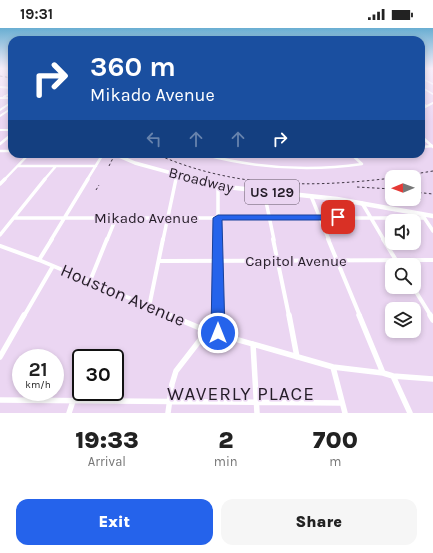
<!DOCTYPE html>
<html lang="en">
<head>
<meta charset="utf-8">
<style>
  body { margin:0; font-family:Karla,sans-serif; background:#f6f6f6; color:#222; height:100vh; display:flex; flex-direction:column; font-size:15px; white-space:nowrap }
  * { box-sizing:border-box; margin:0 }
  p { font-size:13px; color:#767676 }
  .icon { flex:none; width:22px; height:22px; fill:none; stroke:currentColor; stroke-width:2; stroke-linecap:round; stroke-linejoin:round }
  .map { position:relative; height:385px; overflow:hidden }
  .panel { display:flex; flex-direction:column; background:#fff; flex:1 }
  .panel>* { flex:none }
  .guide { position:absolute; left:8px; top:8px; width:417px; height:122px; border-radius:12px; box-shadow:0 2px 6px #0003; background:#1a4fa0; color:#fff; overflow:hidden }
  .needle { width:26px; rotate:269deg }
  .controls { position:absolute; left:385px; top:142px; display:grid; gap:8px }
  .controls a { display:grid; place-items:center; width:36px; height:36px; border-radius:8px; background:#fff; box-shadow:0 2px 6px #0003; font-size:20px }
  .speed { position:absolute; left:12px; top:321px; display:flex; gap:8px; font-size:20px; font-weight:700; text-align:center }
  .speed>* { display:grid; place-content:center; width:52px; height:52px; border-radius:50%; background:#fff; box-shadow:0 2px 6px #0003; line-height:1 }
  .speed small { font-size:10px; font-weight:400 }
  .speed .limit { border:2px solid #111; border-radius:6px; background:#fff; color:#111 }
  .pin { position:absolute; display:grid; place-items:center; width:34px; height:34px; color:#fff; margin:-17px; border-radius:8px; box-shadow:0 2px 6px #0006 }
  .me { position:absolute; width:44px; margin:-22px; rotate:0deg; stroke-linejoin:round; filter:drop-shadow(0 0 3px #0008) }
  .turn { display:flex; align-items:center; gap:14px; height:84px; padding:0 16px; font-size:18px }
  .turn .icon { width:52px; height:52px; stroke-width:2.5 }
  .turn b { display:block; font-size:28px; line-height:34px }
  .lanes { display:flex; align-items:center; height:38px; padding:0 16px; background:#0003; justify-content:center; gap:20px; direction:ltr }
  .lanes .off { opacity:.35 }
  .eta { display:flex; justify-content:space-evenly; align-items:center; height:68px; text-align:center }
  .eta b { font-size:24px; font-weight:800; line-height:28px }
  .cta { display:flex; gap:8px; margin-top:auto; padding:8px 16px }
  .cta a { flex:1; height:46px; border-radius:12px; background:#2563eb; color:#fff; font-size:16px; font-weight:800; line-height:46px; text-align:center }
  .cta a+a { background:#f6f6f6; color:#222 }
  .status { display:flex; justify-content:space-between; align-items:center; height:28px; padding:0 20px; background:#fff; direction:ltr }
  .status svg { height:11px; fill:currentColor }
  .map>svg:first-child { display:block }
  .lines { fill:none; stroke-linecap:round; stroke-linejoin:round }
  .minor-far5 { stroke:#fff; stroke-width:1.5 }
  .minor-far4 { stroke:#fff; stroke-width:2 }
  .minor-far3 { stroke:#fff; stroke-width:2.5 }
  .minor-far2 { stroke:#fff; stroke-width:3.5 }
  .minor-far1 { stroke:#fff; stroke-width:4 }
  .minor { stroke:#fff; stroke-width:5.5 }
  .major-far2 { stroke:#fff; stroke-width:2 }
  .major-far1 { stroke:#fff; stroke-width:3.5 }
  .major { stroke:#fff; stroke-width:4.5 }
  .rail { stroke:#413745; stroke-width:1; stroke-dasharray:2.5 2.5; stroke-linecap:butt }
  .route { fill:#2563eb; stroke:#184099 }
  .labels { text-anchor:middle; stroke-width:3; stroke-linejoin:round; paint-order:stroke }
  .shield { fill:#ebd6f2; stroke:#605465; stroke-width:1 }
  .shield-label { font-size:14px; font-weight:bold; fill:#251d28 }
  .street-label { font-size:15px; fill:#251d28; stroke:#ebd6f2 }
  .near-street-label { font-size:18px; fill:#251d28; stroke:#ebd6f2 }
  .near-neighbourhood-label { font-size:19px; letter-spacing:1px; fill:#251d28; stroke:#ebd6f2 }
</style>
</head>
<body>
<div class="status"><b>19:31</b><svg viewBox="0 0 49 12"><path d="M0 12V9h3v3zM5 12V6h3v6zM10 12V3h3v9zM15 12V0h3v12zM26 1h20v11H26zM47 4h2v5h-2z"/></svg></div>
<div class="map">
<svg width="433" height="385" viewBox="0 0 433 385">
  <rect width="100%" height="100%" fill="#ebd6f2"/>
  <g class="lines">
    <path class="minor-far5" d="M421,50L433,56
      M421,59L433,66
      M4,69L12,64"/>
    <path class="minor-far4" d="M4,69L5,68
      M0,70H12
      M421,74L426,78
      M425,79L433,75
      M0,82L12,74
      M0,88L12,80
      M0,102H12"/>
    <path class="minor-far3" d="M421,108L433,119
      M0,116L12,106
      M421,119L433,118
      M0,123H12
      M202,126C255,140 307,144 362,136L351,126
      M289,126H312
      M18,138H96
      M4,152L29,126
      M44,152L56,138
      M87,152L103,126
      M176,152L177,147"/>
    <path class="minor-far2" d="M0,156L5,151
      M218,158V212
      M264,164L274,212
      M311,168L329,212
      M362,175L384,212
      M423,188L433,203
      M14,190H423
      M0,207L45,151
      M51,212L88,151
      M107,212L116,190
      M163,212L176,151"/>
    <path class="minor-far1" d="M218,211V288
      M273,211L289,288
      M328,211L360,288
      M383,211L399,237
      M0,218L39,232L172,288
      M39,232L52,211
      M159,233L433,232
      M90,253L107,211
      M413,259L431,288
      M149,279L163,211
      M24,288L53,238"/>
    <path class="minor" d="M169,287L207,303L333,339L383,345L393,348L433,351
      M218,287V305
      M289,287L297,329
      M359,287L383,345
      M430,287L433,292
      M253,316L257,385
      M0,329L24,287
      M333,339L345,385
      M393,348L410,385
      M0,372L342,375
      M69,385L73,373
      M168,385L172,356L176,343L207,303"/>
    <path class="major-far2" d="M0,59L12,60"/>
    <path class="major-far1" d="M114,126L135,135L197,152"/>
    <path class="major" d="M193,151L218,158L337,171L433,188"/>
    <path class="rail" d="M0,48L12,50
      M156,126C233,160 310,160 392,150
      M109,138L115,126
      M396,149L433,143
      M357,159L392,161
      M96,162L99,157
      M414,164L433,166
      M414,171H421"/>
  </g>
  <linearGradient id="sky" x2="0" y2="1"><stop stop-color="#69aed2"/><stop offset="0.43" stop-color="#f6edf9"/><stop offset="1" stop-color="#f6edf9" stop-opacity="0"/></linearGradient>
  <rect width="433" height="94" fill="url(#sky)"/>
  <path class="route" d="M218,187H338L342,189L338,192H222L225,305L223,310L218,311L213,310L211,305L213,190Z"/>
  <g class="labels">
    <rect class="shield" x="245" y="152" width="54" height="24" rx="3"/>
    <g class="shield-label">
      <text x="272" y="169">US 129</text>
    </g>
    <g class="street-label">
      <text transform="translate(201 152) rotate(14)" y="5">Broadway</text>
      <text x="146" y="195">Mikado Avenue</text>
      <text x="296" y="238">Capitol Avenue</text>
    </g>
    <g class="near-street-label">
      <text transform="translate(123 267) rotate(23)" y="6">Houston Avenue</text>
    </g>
    <g class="near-neighbourhood-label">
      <text x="241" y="372">WAVERLY PLACE</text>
    </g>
  </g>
</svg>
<div class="controls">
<a><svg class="needle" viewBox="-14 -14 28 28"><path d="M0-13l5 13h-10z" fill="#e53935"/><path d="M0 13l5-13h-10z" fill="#767676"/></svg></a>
<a><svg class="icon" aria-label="sound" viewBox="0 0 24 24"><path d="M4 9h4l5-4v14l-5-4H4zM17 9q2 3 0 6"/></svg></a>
<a><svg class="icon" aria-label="search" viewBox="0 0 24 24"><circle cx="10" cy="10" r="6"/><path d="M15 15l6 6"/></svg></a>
<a><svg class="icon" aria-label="layers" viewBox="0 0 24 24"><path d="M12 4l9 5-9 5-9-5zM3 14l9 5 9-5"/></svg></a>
</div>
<div class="speed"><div>21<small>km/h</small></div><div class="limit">30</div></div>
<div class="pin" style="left:338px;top:189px;background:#d93025"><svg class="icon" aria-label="arrive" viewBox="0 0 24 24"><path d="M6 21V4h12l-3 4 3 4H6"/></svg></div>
<svg class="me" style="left:218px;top:305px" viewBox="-20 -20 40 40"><circle r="17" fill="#2563eb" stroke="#fff" stroke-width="3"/><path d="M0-11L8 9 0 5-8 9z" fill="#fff"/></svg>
<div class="guide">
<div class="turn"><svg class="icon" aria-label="right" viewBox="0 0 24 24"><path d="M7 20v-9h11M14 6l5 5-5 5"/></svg><div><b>360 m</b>Mikado Avenue</div></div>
<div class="lanes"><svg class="icon off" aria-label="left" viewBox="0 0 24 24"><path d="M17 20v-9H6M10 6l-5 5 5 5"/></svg><svg class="icon off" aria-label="ahead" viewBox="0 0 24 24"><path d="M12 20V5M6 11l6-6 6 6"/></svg><svg class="icon off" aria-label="ahead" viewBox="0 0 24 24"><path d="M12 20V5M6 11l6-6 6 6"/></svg><svg class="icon" aria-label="right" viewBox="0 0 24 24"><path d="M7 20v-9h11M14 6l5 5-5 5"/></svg></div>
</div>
</div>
<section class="panel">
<div class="eta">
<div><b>19:33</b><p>Arrival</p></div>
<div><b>2</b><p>min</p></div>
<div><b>700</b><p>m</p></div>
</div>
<div class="cta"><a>Exit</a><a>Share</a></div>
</section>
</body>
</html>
